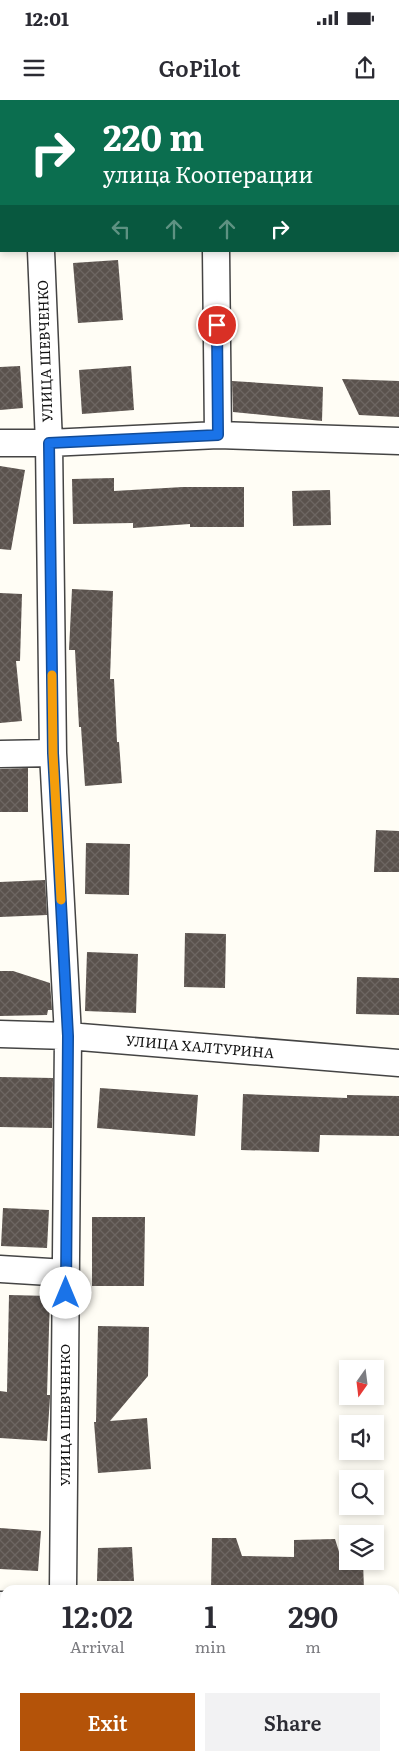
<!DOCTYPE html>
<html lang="en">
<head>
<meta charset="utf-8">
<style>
  body { margin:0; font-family:Literata,serif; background:#f2f2f3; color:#2b2b33; height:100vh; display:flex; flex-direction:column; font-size:19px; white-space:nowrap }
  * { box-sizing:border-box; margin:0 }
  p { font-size:16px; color:#7c7c81 }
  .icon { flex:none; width:28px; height:28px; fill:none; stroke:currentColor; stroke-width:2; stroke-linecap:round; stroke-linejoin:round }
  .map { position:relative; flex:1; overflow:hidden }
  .panel { position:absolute; left:0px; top:1485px; width:400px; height:176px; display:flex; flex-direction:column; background:#fff; border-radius:15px 15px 0 0; box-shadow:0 2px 8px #0003 }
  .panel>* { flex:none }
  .banner { position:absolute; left:0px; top:0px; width:400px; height:152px; box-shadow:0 2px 8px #0003; background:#0b6e4f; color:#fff; overflow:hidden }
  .needle { width:32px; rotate:194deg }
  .controls { position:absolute; left:339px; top:1260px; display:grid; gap:10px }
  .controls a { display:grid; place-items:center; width:45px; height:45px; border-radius:0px; background:#fff; box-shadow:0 2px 8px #0003; font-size:25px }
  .pin { position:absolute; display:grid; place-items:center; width:42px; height:42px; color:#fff; margin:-21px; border:2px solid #fff; border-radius:50%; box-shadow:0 1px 5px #0007 }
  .me { position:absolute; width:55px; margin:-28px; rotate:0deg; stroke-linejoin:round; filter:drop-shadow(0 0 4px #0008) }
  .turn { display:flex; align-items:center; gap:18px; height:105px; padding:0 20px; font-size:22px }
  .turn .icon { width:65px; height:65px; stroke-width:2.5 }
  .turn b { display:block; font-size:35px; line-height:42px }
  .lanes { display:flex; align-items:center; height:48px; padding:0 20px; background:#0003; justify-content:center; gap:25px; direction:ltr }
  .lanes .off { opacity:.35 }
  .eta { display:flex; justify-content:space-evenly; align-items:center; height:85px; text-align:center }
  .eta b { font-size:30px; font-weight:600; line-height:35px }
  .primary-button { display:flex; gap:10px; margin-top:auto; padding:10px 20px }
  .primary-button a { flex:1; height:58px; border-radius:0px; background:#b45309; color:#fff; font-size:20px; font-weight:600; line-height:58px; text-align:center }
  .primary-button a+a { background:#f2f2f3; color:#2b2b33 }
  .status { display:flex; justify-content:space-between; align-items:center; height:35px; padding:0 25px; background:#fff; direction:ltr }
  .status svg { height:14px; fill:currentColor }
  header { display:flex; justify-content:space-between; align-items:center; height:65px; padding:0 20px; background:#fff; font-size:22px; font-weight:600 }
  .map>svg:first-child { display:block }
  .building { fill:url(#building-cross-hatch) }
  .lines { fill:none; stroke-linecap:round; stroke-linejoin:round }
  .minor-casing { stroke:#444; stroke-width:29 }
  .minor { stroke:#fff; stroke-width:26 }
  .route-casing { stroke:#114b97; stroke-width:12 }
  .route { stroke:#1a73e8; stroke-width:9 }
  .slow { stroke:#f59e0b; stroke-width:9 }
  .labels { text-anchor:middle; stroke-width:5; stroke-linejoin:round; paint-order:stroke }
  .street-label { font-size:14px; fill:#111; stroke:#fff }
</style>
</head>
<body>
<div class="status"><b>12:01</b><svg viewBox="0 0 49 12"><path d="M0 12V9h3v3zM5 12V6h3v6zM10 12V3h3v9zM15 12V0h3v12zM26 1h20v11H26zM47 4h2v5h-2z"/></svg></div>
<header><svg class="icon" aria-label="menu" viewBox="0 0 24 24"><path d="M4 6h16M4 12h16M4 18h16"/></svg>GoPilot<svg class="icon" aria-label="share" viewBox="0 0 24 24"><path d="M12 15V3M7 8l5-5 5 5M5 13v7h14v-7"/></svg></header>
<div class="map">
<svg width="399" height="1661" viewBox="0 0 399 1661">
  <defs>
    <pattern id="building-cross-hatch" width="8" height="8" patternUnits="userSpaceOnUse" patternTransform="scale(1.25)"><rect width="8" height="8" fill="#5a524d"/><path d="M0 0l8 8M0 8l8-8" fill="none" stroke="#6d6662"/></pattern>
  </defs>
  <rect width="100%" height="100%" fill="#fffdf5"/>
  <path class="building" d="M118,160L123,220L78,223L73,163Z
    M20,266L23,308L0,310V267Z
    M131,266L134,310L82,314L79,270Z
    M342,279L399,281V317L359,315Z
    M232,281L323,287L322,321L233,312Z
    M0,366L25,370L11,450L0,449Z
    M114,378V391L183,387H244V427H190V424L133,428V423L73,424L72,379Z
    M330,390L331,425L293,426L292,391Z
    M72,489L113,491L110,579H114L117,642H119L122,683L85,686L81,627H79L75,550H69Z
    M0,493L22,494L20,561H16L22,621L0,623Z
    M28,668V712H0V669Z
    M376,730L399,731V772H374Z
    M86,743L130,744L129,795L85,794Z
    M45,780L47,815L0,817V782Z
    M185,833L226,834L225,888L184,887Z
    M87,852L138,854L136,913L85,911Z
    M0,871H13L50,883L52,910H48L47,915L0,916Z
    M357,877L399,878V915L356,914Z
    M0,977L53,978L52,1028L0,1027Z
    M100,988L198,995L195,1036L97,1028Z
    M243,994L347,998V995L399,996V1036L320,1035L319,1052L241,1050Z
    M3,1108L49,1110L47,1148L1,1146Z
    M92,1117H145L144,1186H92Z
    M9,1195L50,1196L47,1295H50V1298L47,1341L0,1338V1291L7,1292Z
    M98,1226L149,1227L148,1276L110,1321L147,1318L151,1369L98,1373L94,1322H96Z
    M0,1428L41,1431L38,1471L0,1469Z
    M212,1438H236L242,1456L294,1457V1440L335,1439L341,1458H348V1461H363L364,1490H211Z
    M132,1447L134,1481H97L98,1448Z"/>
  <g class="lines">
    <defs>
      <path id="minor" d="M35,0V1
        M215,0V1
        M41,151L49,343L53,653L68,936L63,1490
        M216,151L218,335
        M0,343H49L218,335L399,341
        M0,654L53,653
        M0,934L68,936L399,963
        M0,1169L66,1173
        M0,1505H5
        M395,1537H399
        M66,1656V1661"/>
    </defs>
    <use href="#minor" class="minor-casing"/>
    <use href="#minor" class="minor"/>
  </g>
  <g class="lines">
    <defs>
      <path id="route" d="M66,1193L68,936L53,653L49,343L218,335L217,225"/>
    </defs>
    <use href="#route" class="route-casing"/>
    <use href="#route" class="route"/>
    <path class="slow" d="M52,575L53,653L61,800"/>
  </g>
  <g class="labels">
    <g class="street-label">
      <text transform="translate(45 251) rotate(-92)" y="5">УЛИЦА ШЕВЧЕНКО</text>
      <text transform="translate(200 947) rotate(5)" y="5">УЛИЦА ХАЛТУРИНА</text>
      <text transform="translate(65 1315) rotate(-90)" y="5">УЛИЦА ШЕВЧЕНКО</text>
    </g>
  </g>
</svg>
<div class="controls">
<a><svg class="needle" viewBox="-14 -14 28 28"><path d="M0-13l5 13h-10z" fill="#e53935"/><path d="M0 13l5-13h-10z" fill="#7c7c81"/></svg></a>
<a><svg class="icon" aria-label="sound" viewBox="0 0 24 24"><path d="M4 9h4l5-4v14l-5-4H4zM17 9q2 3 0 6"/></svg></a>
<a><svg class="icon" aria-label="search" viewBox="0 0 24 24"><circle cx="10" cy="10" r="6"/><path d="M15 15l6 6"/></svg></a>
<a><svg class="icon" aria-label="layers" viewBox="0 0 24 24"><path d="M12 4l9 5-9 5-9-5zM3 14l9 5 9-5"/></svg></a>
</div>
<div class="pin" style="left:217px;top:225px;background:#d93025"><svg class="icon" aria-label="arrive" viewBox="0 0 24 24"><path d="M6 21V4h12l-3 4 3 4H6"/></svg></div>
<svg class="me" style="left:66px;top:1193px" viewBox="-20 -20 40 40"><circle r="19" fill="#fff"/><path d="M0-13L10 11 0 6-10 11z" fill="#1a73e8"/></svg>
<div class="banner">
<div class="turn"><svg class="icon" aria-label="right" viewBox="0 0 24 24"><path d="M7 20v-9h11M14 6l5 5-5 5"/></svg><div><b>220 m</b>улица Кооперации</div></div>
<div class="lanes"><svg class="icon off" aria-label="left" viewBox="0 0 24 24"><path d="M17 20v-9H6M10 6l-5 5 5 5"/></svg><svg class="icon off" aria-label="ahead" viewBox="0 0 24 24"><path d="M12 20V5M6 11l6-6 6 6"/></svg><svg class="icon off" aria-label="ahead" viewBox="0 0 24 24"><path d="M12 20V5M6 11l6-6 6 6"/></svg><svg class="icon" aria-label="right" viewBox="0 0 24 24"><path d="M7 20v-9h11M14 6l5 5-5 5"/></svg></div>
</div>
<section class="panel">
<div class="eta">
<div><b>12:02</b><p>Arrival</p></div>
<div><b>1</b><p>min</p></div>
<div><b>290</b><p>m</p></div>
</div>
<div class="primary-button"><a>Exit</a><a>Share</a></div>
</section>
</div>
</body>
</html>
